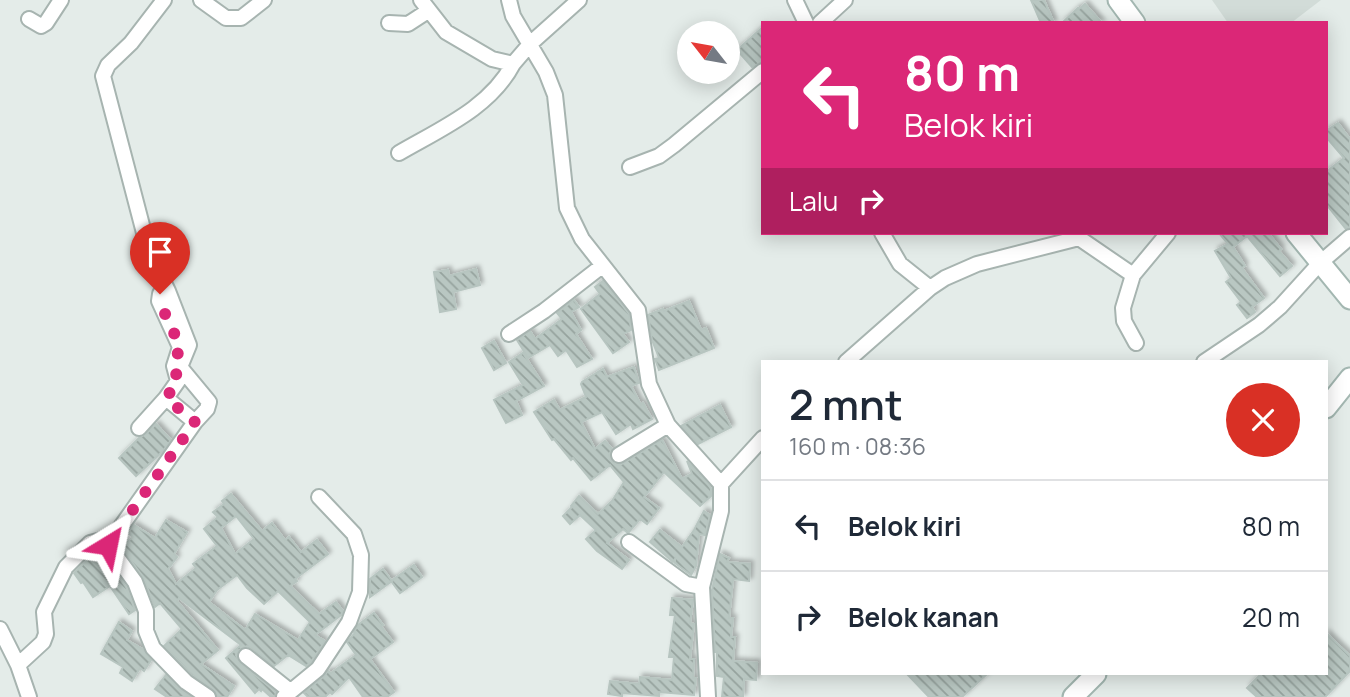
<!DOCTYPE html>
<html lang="id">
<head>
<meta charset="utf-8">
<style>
  body { margin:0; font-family:Manrope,sans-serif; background:#f2f2f3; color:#1f2937; height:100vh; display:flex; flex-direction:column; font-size:26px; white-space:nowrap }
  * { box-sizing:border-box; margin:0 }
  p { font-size:23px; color:#747a83 }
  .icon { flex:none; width:38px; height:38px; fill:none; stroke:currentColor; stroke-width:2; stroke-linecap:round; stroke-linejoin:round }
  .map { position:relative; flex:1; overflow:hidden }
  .side { position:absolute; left:761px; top:360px; width:567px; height:315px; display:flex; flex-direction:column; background:#fff; border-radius:0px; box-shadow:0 4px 18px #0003 }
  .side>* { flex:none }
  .banner { position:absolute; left:761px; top:21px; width:567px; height:214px; border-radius:0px; box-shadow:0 4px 18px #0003; background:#db2777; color:#fff; overflow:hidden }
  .needle { width:46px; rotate:301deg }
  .buttons { position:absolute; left:677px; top:21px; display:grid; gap:14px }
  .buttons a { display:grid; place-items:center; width:63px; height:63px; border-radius:50%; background:#fff; box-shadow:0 4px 18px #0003; font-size:35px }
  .pin { position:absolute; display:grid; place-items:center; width:60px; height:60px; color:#fff; margin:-72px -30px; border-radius:50% 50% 50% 0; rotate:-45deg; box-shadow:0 0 7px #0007 }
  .pin .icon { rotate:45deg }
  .me { position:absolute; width:77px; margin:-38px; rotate:35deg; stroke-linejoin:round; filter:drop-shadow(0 0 5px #0008) }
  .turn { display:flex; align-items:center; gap:24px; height:147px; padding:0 28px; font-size:32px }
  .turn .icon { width:91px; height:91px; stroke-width:2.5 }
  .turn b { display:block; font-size:49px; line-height:60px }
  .then { display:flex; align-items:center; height:66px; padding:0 28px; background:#0003; gap:14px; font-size:26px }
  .round { display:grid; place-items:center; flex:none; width:74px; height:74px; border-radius:37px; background:#f2f2f3 }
  .summary { display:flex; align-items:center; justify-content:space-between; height:119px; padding:0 28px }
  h1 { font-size:42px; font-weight:600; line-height:52px }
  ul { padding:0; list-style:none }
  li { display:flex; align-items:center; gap:21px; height:91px; padding:0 28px; border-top:2px solid #e0e1e3 }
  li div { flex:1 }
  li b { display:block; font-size:26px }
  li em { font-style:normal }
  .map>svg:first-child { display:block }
  .built { fill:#d2dcd8 }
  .building { fill:url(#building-back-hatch); stroke:#b7c5c0; stroke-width:2; fill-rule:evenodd; filter:url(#shadow) }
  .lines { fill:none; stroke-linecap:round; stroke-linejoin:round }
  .minor-casing { stroke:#a7b4b0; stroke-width:18 }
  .secondary-casing { stroke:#a3b7b1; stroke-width:23 }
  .minor { stroke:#fff; stroke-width:14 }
  .secondary { stroke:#fff; stroke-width:19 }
  .route { stroke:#db2777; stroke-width:12; stroke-dasharray:0 21.6 }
</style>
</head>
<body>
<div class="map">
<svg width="1350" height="697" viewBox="0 0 1350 697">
  <defs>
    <pattern id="building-back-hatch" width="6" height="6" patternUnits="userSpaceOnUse" patternTransform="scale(1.75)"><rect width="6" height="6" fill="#b9c7c2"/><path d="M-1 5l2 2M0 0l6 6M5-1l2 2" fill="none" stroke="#96a39e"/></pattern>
    <filter id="shadow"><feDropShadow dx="3" dy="-3" stdDeviation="2" flood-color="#0004"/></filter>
  </defs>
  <rect width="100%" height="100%" fill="#e4ece9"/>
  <path class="built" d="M1212,0H1321L1291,23H1228Z"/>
  <path class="building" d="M1031,0H1044L1054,23H1041Z
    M1085,4L1102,23H1062L1078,8L1079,9Z
    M763,27V62L752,67L737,50Z
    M1338,123L1350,139V228L1346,229L1326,204V172L1344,158L1326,137V131Z
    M1219,233H1268L1281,249L1279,251L1292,266L1280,276L1247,236L1233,247L1245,266L1242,268L1264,298L1252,307L1255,312L1247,318L1237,305L1241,302L1226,282L1231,278L1215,251L1228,244Z
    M476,269L480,285L453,292L456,309L440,312L434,272L448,270L449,276Z
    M603,281L629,314L631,330L623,334L629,342L613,353L581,309L600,294L595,287Z
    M574,300L579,307L571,312L581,330L576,334L592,359L577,367L566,350L558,356L550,345L528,358L517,340L530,331L535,339L562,319L557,313Z
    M689,301L701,330L706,328L714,348L659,370L655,359L659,358L652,340L648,315L663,309L664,311Z
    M494,341L506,363L494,370L482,348Z
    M523,353L544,386L516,401L522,415L506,423L494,400L523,385L509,362Z
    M634,367L639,383L631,386L641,405L643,403L652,419L633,429L631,424L616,434L602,412L581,422L595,449L605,441L612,449L609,455L611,461L615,464L620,465L662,440L682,479L692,474L687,461L708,484L711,489V496L700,506L664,472L644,497L659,508L647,524L640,519L628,533L623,529L607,543L629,560L622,569L597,551L586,539L596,530L580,515L570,524L563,516L572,507L571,506L579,496L598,514L612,501L624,482L610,465L591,480L573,458L571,460L554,439L552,440L534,412L554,400L560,410L586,397L581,384L582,382L603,369L607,377Z
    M720,405L731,427L698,444L681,426Z
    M156,424L171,440L163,451L136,476L119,458L140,437L146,434Z
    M231,494L262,531L272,523L285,540L289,537L301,552L317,540L328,554L295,579L297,581L290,586L319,614L336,602L343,611L341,615L315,635L325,641L311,662L306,666L288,655L274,666L251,648L247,646L239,650L236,655L240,663L276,692L275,697H271L262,689L261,691L259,689L255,693L226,658L241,645L179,598L177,601L218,650L201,664L234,686L227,697H218L213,689L192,675L164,646L182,629L160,603L155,607L143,577L121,547L133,537L128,533L134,525L155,538L166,520L187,532L174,554L177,557L168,569L176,584L196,568L193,564L217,546L204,529L218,517L213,512L224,504L222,501ZM236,516L254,539L235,554L221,528ZM237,575L247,588L264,604L278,591L310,622L298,640L255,614L246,629H244L209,602L217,590Z
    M704,511L710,515L705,535L699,534L696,566L691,575L675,563V559L673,562L650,542L660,530L682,547L694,530Z
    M96,551L104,561L106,559L126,587L135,610L129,614L110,586L93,597L83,582L81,583L74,573Z
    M720,554L729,558L727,562L750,564L749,581L733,579L729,618H733L731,637H735L733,661L757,663L756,680L744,679L743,697H722L724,677L717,676V652H715L712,590Z
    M414,565L422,577L400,593L391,581Z
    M383,569L392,581L370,597V579Z
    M672,598L693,600L690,623L694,624L690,659H694L693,678H696L694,695L659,692V696L622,693V696L608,694L610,681L639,684L640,677L672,680L674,657H669L675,615H670Z
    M374,613L383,625L381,626L393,642L370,659L394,692L387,697H363L349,677L332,694L330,692L325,697H308L304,693L324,676L328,671L331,673L356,655L347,642L355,633L354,632L358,625Z
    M119,622L132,631L127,640L144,650L151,660L144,671L140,668L132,681L120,673L123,667L101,654Z
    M1326,633L1350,656V671L1325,697H1257L1247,688L1261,674H1326Z
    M907,674H987L962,697H929Z
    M166,675L179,689L191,697H167L155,689Z"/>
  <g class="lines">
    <defs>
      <path id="minor" d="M201,0L226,18H241L264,0
        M421,0L446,32L492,59L513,64L531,43L579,0
        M509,0L513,16L546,72L555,95L567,208L582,239L638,310L649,384L668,425L721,484
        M795,0L806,23
        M29,19L41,26L46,23L61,0
        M389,23L408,24L428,11
        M820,23L845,0
        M399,153C440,129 490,108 513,64
        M630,167L659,156L674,145L763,71
        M882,233L900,264L930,288
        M168,291L189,345L180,367L209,402L207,409L195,422
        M509,334L544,311L602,266
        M1136,343L1124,321L1123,308L1133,275L1168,233
        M846,362L930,288L945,278L977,264L1079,238L1133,275
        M1204,362L1259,325L1280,307L1320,263L1350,237
        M139,428L166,398
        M619,455L668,425
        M721,484L763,438
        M629,542L686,584L702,587
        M108,545L195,422L166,398L178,381L174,366L180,347L159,301L160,294L168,291L149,252L103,76L108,65L131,43L164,0
        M0,629L18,665L29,697
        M246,656L290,691
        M18,665L43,642L46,634L44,612L66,567L90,543L102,540L108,545L135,582L146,611V631L153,648L186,682L208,697
        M284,697L318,669L349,622L360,592L361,555L354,534L319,497
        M708,697L702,587L721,511V484"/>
      <path id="secondary" d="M1118,0L1135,23
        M1296,233L1350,299
        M1326,408L1350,378
        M1073,697L1096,674"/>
    </defs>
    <use href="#minor" class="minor-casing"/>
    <use href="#secondary" class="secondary-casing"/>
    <use href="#minor" class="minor"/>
    <use href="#secondary" class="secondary"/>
  </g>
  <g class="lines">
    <path class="route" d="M108,545L195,422L166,398L178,381L174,366L180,346L159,301L160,294"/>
  </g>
</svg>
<div class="buttons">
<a><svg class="needle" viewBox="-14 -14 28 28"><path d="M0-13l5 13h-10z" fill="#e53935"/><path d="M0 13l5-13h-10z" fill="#747a83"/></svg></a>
</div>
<div class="pin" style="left:160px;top:294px;background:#d93025"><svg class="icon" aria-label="arrive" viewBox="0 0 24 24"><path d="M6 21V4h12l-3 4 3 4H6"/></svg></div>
<svg class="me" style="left:108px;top:545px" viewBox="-20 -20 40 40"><path d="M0-17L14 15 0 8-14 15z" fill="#db2777" stroke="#fff" stroke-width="4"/></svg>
<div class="banner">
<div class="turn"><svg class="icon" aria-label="left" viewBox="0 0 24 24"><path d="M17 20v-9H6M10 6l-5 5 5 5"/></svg><div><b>80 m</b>Belok kiri</div></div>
<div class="then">Lalu<svg class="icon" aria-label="right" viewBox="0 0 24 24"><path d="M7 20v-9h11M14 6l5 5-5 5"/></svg></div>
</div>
<section class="side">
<div class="summary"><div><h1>2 mnt</h1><p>160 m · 08:36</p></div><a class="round" style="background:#d93025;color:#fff"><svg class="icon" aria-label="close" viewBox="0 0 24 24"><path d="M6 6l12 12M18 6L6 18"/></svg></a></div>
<ul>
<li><svg class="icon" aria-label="left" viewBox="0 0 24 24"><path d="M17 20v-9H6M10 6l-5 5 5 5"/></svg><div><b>Belok kiri</b></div><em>80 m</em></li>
<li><svg class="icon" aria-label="right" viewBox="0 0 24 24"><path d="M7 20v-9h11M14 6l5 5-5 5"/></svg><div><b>Belok kanan</b></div><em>20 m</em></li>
</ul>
</section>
</div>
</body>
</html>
